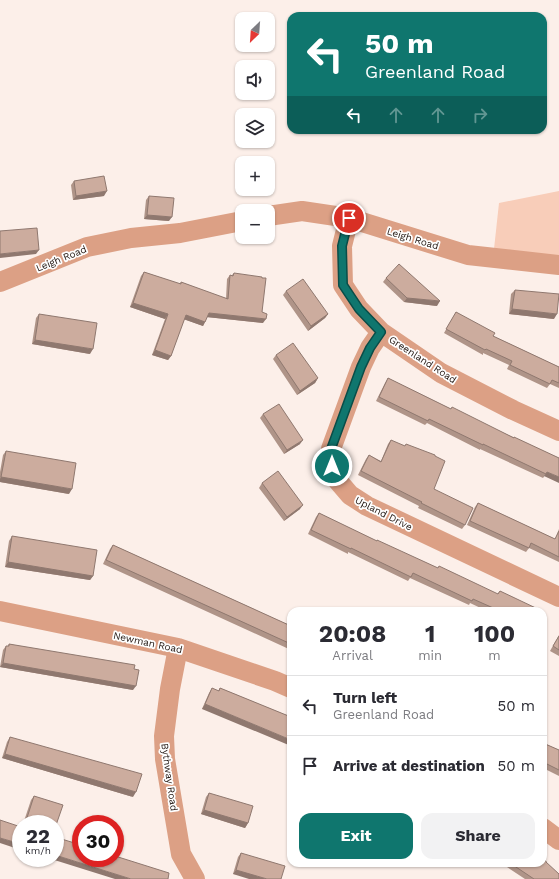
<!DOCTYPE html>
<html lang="en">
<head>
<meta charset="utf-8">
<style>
  body { margin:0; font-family:"Work Sans",sans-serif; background:#f2f2f3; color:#2b2b33; height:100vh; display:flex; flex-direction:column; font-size:15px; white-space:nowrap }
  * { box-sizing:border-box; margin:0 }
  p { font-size:13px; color:#7c7c81 }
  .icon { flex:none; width:22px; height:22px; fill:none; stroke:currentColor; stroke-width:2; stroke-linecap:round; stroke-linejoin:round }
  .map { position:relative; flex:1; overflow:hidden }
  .sheet { position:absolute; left:287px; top:607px; width:260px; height:260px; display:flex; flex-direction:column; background:#fff; border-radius:12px; box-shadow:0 1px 3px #0004 }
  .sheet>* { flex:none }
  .top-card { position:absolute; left:287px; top:12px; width:260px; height:122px; border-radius:12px; box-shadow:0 1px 3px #0004; background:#0f766e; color:#fff; overflow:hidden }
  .needle { width:26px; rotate:205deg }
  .fabs { position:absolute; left:235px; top:12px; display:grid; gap:8px }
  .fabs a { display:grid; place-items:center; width:40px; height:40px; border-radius:8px; background:#fff; box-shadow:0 1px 3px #0004; font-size:20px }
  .speed { position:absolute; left:12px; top:815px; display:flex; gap:8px; font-size:20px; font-weight:700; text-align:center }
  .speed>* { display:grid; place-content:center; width:52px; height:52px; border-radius:50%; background:#fff; box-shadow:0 1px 3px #0004; line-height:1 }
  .speed small { font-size:10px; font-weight:400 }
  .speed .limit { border:6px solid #d22; background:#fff; color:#111 }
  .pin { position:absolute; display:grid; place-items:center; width:34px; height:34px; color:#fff; margin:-17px; border:2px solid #fff; border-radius:50%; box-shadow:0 1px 4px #0007 }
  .me { position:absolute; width:44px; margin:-22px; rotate:0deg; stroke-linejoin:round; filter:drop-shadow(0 0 3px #0008) }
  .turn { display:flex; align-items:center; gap:14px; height:84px; padding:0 12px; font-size:18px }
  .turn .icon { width:52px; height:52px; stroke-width:2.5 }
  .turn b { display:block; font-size:28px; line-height:34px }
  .lanes { display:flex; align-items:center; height:38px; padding:0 12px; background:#0003; justify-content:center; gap:20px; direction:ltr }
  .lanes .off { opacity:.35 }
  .eta { display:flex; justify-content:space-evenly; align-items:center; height:68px; text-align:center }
  .eta b { font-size:24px; font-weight:700; line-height:28px }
  .button { display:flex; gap:8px; margin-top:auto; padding:8px 12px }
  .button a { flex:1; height:46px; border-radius:12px; background:#0f766e; color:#fff; font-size:16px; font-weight:700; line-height:46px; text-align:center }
  .button a+a { background:#f2f2f3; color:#2b2b33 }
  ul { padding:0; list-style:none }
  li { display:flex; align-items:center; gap:12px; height:60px; padding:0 12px; border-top:1px solid #e1e1e2 }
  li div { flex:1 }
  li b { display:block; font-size:15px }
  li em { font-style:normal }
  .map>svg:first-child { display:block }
  .green { fill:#f8cdb9 }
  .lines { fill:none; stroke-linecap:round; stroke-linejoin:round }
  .street { stroke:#dca085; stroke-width:20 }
  .wall { fill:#af9488 }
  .shaded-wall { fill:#8f786f }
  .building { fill:#ccac9e; stroke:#8f786f }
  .route-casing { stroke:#0a4d48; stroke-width:10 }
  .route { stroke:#0f766e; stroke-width:7 }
  .labels { text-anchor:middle; stroke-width:3.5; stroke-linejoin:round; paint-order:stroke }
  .street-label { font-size:10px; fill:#201510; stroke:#fff }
</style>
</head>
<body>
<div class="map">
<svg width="559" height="879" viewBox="0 0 559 879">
  <rect width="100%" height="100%" fill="#fcefe9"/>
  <path class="green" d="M559,191V257L494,249L499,203Z"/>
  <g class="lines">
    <path class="street" d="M268,216L302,211L349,218L468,255L559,265
      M349,218L342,246L343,285L359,309L381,332L441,373L513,410L559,431
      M0,282L87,247L131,238L180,233L242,221
      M381,332L370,348L361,367L331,449L332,466L338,481L350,495L367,506L559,597
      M0,611L178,648L275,681L291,688
      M178,648L170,689L164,736L165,759L181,854L195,879
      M543,828L559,840"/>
  </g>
  <path class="wall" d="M74,181L104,196L73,200L71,185Z
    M149,196L169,221L144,219L146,200Z
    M144,272L180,284L181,282L226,299L227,279L230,275H232L234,273L262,312L263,323L207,317L205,322L203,326L184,319L171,356L168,360L152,355L165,319L130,307L141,276Z
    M386,278L437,306L404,302L383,282Z
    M515,290L554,319L509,314L511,294Z
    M286,291L328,314L325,318L308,331L283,295Z
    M456,312L493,336L559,367V388L550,384L547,388L507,369L509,365L483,353V355L444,333Z
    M39,314L90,354L32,344L36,318Z
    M276,355L318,378L315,383L297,395L273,359Z
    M388,378L451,409L559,458L543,478L480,449V450L427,423L425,425L376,401L385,383Z
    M263,414L300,444L284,454L260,418Z
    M391,440L465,525L462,529L418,508L419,506L358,475L366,459L369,455L381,461L388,444Z
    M6,451L69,494L0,482V472L3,455Z
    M262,483L300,509L284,521L259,488Z
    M478,503L555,539L559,529V562L529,548L526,552L467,525L475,507Z
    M319,513L376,541L497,594L500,591L539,611H487L470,603L469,605L410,578L408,581L348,552V554L308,534L316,517Z
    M12,536L93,576L90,580L5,567L9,541Z
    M113,545L291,626V650L103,564L110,549Z
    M559,635V656L550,651Z
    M9,644L134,669L133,690L0,667L3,650L6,646H8Z
    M212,688L218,691L220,688L291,717L202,709L209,693Z
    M10,737L133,797L2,758L7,742Z
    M543,743L559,750V776L543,768Z
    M209,793L248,823L245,828L201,814L206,797Z
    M34,796L55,824H23L31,800Z
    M241,853L281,879L233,874L238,857Z
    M546,862L559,879H525L501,863H543Z"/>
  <path class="shaded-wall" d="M107,191L104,196L73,200L76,196Z
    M147,215L172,217L169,221L144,219Z
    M39,250L36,254L0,258V254Z
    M407,298L440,301L437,306L404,302Z
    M133,303L168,314L165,319L130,307Z
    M512,309L557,314L554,319L509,314Z
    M209,313L266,319L263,323L206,317Z
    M328,314L325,318L308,331L311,326Z
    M186,315L205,322L203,326L183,319Z
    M35,340L93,349L90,354L32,344Z
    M155,350L171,356L168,360L152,355Z
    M318,378L315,383L297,395L300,391Z
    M303,440L300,444L284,454L287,450Z
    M547,472L559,477V483L544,476Z
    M1,477L72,489L69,494L0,482V479Z
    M303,505L300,509L284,521L287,517Z
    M8,562L93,576L90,580L5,567Z
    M3,663L136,686L133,690L0,667Z
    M205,704L291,740V746L202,709Z
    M5,754L136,792L133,797L2,758Z
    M204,810L248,823L245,828L201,814Z
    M0,838L21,844V850L0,843Z
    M55,855L131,879H115L48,858H55Z
    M236,870L267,879H249L233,874Z"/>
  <path class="building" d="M104,176L107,191L76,196L74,181Z
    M149,196L174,198L172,217L147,215Z
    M37,228L39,250L0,254V231Z
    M399,264L440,301L407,298L386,278Z
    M144,272L181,284V282L228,299L230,275L233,276L234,273L262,277V278H266L262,312L267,314L266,319L209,313L205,322L186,315L171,356L155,350L168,314L133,303Z
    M303,279L328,314L311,326L286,291Z
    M515,290L559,294L557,314L512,309Z
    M456,312L495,333L493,336L559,367V383L552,380L550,384L510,365L512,361L486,349L485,350L446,329Z
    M39,314L97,323L93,349L35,340Z
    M293,343L318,378L300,391L276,355Z
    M388,378L451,409L452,407L514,438V437L559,458V477L547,472L546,474L483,444V445L429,419L428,421L379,397Z
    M279,404L303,440L287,450L263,414Z
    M391,440L405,446L406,444L435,455V456L445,461L434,489L473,508L465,525L421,503L422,502L361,471L369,455L381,462Z
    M6,451L76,463L72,489L1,477Z
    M278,471L303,505L287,517L262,483Z
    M478,503L555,539L559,531V557L531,543L529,548L470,521Z
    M319,513L377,541V540L438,568L439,566L498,594L500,591L540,610L539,611H500L473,599L472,601L413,573L411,577L351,548V549L311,530Z
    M12,536L97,550L93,576L8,562Z
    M113,545L291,626V644L106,560Z
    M559,636V650L553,646Z
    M9,644L135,665L134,669L139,670L136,686L3,663L6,646H9Z
    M212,688L219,691L220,688L291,717V740L205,704Z
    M10,737L142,774L136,792L5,754Z
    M543,743L559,750V770L543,762Z
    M209,793L253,806L248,823L204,810Z
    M34,796L63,805L55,828V824H25Z
    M0,820L21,827V844L0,838Z
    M55,837L81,845V858H115V856L169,873L168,879H131L55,855Z
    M241,853L285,866L281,879H267L236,870Z
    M543,858L546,861V862L559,874V879H534L510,863H543Z"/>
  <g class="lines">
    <defs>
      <path id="route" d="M332,466L331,449L361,367L370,348L381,332L359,309L343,285L342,246L349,218"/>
    </defs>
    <use href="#route" class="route-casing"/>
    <use href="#route" class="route"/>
  </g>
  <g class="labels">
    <g class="street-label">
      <text transform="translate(413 238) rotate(17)" y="4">Leigh Road</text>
      <text transform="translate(61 258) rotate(-22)" y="4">Leigh Road</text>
      <text transform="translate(423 359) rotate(33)" y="4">Greenland Road</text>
      <text transform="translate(384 513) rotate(27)" y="4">Upland Drive</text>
      <text transform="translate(148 642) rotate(12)" y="4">Newman Road</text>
      <text transform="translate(170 777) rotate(82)" y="4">Bythway Road</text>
    </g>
  </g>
</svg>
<div class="fabs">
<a><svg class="needle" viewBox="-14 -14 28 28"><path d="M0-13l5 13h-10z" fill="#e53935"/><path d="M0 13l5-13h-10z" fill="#7c7c81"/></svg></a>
<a><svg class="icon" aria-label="sound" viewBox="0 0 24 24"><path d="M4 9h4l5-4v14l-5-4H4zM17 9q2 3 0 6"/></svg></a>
<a><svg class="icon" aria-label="layers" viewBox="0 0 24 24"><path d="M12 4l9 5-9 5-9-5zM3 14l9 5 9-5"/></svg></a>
<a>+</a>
<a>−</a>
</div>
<div class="speed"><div>22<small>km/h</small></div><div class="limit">30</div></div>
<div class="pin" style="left:349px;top:218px;background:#d93025"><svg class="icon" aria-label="arrive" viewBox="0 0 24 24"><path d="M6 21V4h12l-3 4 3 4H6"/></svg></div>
<svg class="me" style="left:332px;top:466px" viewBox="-20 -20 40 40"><circle r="17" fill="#0f766e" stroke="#fff" stroke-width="3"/><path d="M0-11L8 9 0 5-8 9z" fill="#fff"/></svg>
<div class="top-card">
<div class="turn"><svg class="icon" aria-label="left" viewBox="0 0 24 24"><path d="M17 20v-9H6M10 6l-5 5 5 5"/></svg><div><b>50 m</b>Greenland Road</div></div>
<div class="lanes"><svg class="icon" aria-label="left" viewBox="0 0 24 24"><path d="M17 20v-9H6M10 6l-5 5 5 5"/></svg><svg class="icon off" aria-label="ahead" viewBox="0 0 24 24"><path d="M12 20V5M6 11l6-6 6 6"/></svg><svg class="icon off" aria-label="ahead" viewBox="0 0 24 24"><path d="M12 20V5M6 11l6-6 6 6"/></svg><svg class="icon off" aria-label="right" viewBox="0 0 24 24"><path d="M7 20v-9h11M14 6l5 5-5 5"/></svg></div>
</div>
<section class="sheet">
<div class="eta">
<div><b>20:08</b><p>Arrival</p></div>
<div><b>1</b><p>min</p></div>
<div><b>100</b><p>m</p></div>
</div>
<ul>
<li><svg class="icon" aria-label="left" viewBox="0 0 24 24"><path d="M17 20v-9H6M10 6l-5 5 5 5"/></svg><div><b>Turn left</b><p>Greenland Road</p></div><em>50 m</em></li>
<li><svg class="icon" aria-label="arrive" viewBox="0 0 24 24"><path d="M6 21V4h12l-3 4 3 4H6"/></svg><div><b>Arrive at destination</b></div><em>50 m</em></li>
</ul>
<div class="button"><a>Exit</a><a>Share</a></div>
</section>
</div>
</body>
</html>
